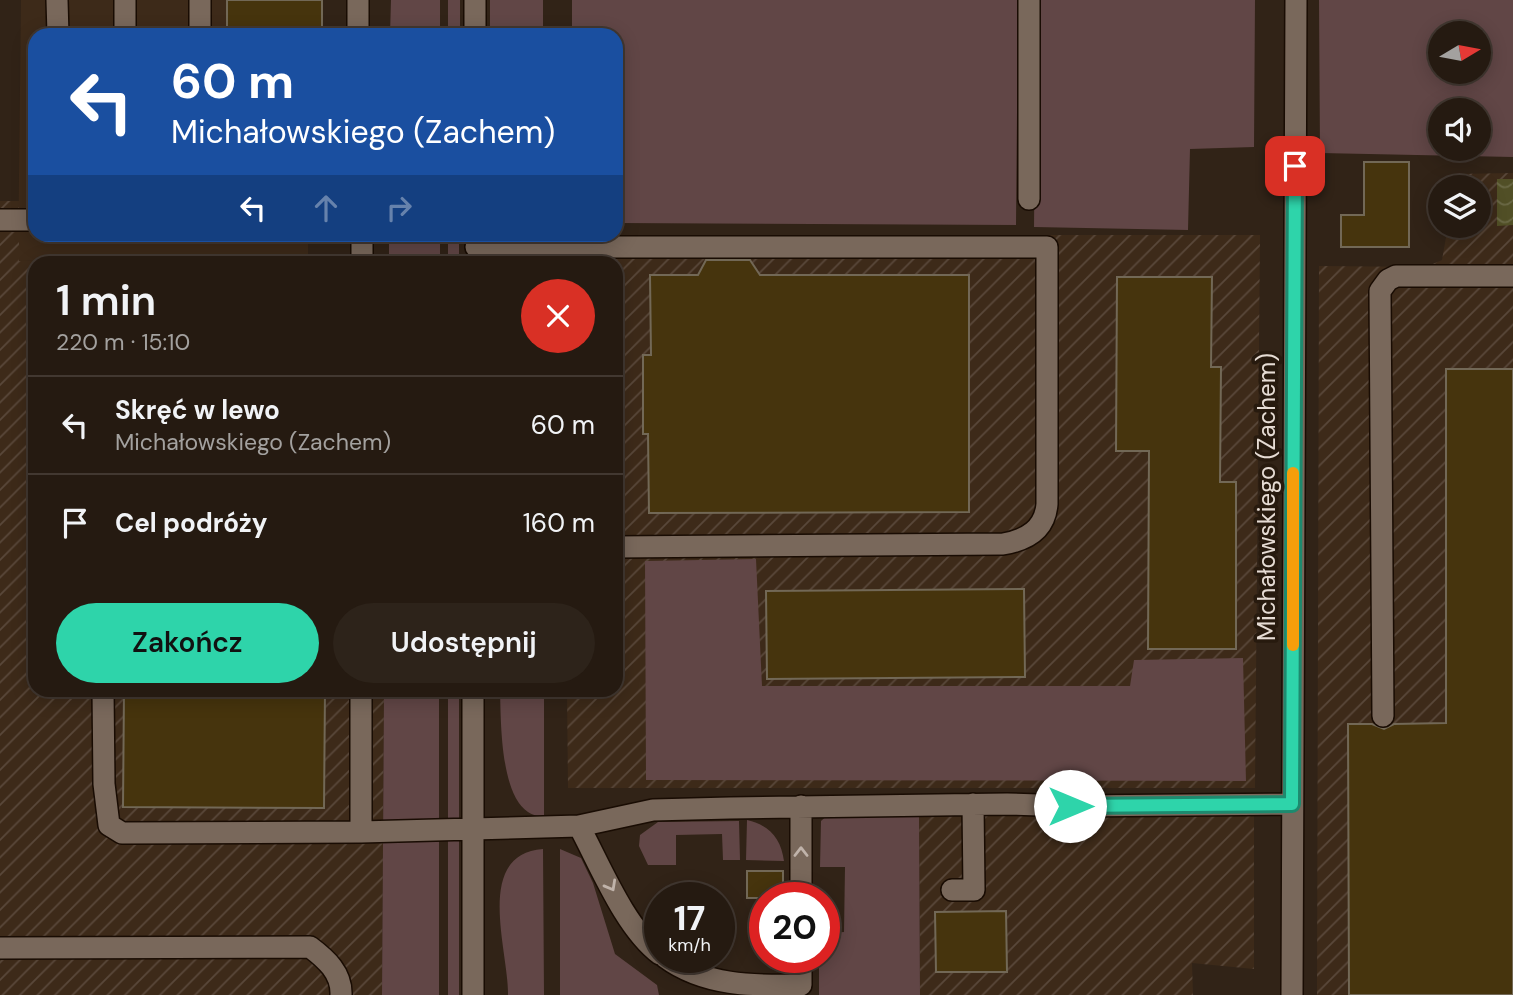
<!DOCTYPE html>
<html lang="pl">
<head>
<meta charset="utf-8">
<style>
  body { margin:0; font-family:"DM Sans",sans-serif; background:#2d231a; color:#f1f3f6; height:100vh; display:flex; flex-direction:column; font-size:26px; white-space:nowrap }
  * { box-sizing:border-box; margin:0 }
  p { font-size:23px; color:#a3a19f }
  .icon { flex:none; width:38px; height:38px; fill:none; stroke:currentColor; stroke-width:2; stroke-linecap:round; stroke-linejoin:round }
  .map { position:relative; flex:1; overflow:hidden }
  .panel { position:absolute; left:28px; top:256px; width:595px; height:441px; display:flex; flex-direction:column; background:#251a11; border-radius:21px; box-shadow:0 4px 18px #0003,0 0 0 2px #423831 }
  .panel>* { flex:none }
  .banner { position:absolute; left:28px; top:28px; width:595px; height:214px; border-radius:21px; box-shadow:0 4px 18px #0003,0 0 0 2px #423831; background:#1a4fa0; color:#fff; overflow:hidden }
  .needle { width:46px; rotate:80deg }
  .buttons { position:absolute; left:1428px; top:21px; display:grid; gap:14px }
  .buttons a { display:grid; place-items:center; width:63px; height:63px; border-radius:50%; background:#251a11; box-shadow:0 4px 18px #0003,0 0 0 2px #423831; font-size:35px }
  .speed { position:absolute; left:644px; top:882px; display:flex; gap:14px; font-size:35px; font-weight:700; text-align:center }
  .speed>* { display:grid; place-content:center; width:91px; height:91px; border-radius:50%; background:#251a11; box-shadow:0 4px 18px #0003,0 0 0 2px #423831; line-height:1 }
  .speed small { font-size:18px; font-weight:400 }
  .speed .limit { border:10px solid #d22; background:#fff; color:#111 }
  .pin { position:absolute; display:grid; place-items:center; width:60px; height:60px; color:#fff; margin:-30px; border-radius:14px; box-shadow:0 4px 10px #0006 }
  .me { position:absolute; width:77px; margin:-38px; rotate:90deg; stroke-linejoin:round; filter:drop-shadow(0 0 5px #0008) }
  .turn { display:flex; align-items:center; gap:24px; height:147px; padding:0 28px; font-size:32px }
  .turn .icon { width:91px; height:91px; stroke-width:2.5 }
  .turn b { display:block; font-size:49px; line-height:60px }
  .lanes { display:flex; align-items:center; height:66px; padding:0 28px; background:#0003; justify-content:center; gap:35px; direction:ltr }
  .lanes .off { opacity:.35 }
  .round { display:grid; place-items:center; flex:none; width:74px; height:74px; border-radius:37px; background:#2d231a }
  .overview { display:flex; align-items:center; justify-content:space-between; height:119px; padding:0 28px }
  h1 { font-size:42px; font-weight:600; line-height:52px }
  .primary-button { display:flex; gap:14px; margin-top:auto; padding:14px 28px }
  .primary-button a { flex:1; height:80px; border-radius:42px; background:#2ed4aa; color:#111; font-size:28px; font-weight:600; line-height:80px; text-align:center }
  .primary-button a+a { background:#2d231a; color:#f1f3f6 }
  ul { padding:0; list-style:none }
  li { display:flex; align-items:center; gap:21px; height:98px; padding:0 28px; border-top:2px solid #423831 }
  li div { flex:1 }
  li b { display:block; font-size:26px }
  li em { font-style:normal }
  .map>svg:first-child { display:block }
  .built { fill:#3d2a19 }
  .industrial { fill:url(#industrial-furrows) }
  .grass { fill:#614646; fill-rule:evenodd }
  .water { fill:url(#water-waves) }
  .building { fill:#46340d; stroke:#726856; stroke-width:2 }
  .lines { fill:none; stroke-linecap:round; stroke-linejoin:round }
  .minor-casing { stroke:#190c03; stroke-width:24 }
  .minor { stroke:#79685b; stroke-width:21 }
  .oneway { stroke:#c0b3aa }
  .route-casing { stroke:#1e8a6e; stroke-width:18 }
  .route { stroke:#2ed4aa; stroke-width:12 }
  .slow { stroke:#f59e0b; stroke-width:12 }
  .labels { text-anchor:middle; stroke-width:7; stroke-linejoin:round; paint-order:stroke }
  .street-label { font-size:24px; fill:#e6dcd4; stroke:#271a0e }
</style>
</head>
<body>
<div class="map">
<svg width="1513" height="995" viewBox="0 0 1513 995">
  <defs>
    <pattern id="industrial-furrows" width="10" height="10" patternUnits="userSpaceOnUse" patternTransform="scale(1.75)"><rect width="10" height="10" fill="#3d2a19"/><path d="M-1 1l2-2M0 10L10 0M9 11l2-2" fill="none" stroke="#59483a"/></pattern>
    <pattern id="water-waves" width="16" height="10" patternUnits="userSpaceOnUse" patternTransform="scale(1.75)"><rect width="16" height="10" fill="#514f26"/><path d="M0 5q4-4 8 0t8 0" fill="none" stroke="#6a6845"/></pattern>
  </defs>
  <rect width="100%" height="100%" fill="#312317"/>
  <path class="built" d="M21,0H322V35H35V234L308,235V258L18,261Z"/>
  <path class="industrial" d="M1513,173V995H1317L1319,266L1426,267L1442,260L1448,226H1479V187H1454L1456,174Z
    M0,201H19V261L308,258L389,261L35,262V690H384L382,995H0Z
    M568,235H1260L1255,788H568L567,690H616V262H568Z
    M919,798L1254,811V969L1192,963L1193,995H920Z"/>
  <path class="grass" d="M391,0H440V35H390Z
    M448,0H460V35H448Z
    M490,0H543V35H490Z
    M572,0H1018L1016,225L616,223V35H572Z
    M1036,0H1255L1254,147L1190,149L1188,230L1034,227Z
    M1319,0H1513V157L1320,153ZM1440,33H1479V72H1440ZM1440,110H1479V149H1440Z
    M389,235H440V262H389Z
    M448,235H459V262H448Z
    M756,559L762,686H1130L1134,660L1243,658L1246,781L646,780L645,561Z
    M384,690H439V995H382Z
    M448,690H459V995H448Z
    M500,690H544V818C539,816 532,815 528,812C500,794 501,720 500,690Z
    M830,813H919L920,995H819V957H824V933L844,932L845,867H820L821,821Z
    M747,820C769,825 781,838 784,861L746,860Z
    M739,821L740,860H723L722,834L676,835V865H648L639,846L640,835L658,822Z
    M543,849L544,995H508C509,952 473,854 543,849Z
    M560,849L581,858L593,883L615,954L657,985L659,995H560Z"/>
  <path class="water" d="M1497,179H1513V225L1497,226Z"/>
  <path class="building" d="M227,0H322V35H227Z
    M1364,162H1409V247H1341V215H1364Z
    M706,260H750L760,275H969V512L649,513L648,434H643V355H651L650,275H698Z
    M1117,277H1212L1211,367H1221L1220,482H1236V649H1148L1149,451H1116Z
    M1446,369H1513V995H1349L1348,724H1372L1384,729L1394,724L1446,723Z
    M1024,589L1025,677L767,679L766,591Z
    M124,690H325L324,808L123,807Z
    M747,871H783V898H747Z
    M1006,911L1007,972H936L935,912Z"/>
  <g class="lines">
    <defs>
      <path id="minor" d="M57,0L58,35
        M200,0V35
        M358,0V35
        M475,0V35
        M125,35V0
        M1029,199V0
        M0,220H35
        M476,247H1047V504C1045,529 1027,540 1003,544L616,547
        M362,262V234
        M103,690L104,784L109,825L122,833L361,832
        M361,690V832L579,826L653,810L730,808L1007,804L1070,806L1292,804
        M1383,716L1380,291L1388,280L1396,276H1513
        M579,826C600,865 625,928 660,954
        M952,890H974L973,804
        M801,898V806
        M0,948L310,947C326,959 342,973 341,995
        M665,957C704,986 753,986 801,985V957
        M473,995V690
        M1292,995L1296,0"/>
    </defs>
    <use href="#minor" class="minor-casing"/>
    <use href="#minor" class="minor"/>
  </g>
  <defs><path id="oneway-chevron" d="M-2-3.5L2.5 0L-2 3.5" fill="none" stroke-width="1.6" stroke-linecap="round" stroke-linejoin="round" transform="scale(1.75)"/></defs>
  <g class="oneway">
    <use href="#oneway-chevron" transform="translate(801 852) rotate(-90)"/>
    <use href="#oneway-chevron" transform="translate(611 886) rotate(61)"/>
  </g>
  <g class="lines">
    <defs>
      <path id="route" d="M1070,806L1292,804L1295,166"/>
    </defs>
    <use href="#route" class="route-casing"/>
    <use href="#route" class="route"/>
    <path class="slow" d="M1293,645V473"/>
  </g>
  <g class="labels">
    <g class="street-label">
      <text transform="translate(1267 497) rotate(-90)" y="8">Michałowskiego (Zachem)</text>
    </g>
  </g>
</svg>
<div class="buttons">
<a><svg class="needle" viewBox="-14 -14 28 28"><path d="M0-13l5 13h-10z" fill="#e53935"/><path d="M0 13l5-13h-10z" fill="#a3a19f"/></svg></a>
<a><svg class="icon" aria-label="sound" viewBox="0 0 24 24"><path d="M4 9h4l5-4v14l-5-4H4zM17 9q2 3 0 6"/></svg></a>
<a><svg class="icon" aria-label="layers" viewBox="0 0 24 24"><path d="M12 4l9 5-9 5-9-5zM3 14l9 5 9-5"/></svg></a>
</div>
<div class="speed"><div>17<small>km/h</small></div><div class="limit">20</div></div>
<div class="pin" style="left:1295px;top:166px;background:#d93025"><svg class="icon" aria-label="arrive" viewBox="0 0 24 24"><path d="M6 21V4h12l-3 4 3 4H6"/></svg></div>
<svg class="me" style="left:1070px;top:806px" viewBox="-20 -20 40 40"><circle r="19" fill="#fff"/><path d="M0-13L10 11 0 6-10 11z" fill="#2ed4aa"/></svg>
<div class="banner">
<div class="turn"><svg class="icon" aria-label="left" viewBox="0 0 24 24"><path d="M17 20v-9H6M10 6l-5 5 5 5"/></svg><div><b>60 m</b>Michałowskiego (Zachem)</div></div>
<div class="lanes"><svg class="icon" aria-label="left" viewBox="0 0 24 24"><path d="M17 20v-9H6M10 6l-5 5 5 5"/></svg><svg class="icon off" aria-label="ahead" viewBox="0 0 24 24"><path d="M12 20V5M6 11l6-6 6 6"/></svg><svg class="icon off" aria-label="right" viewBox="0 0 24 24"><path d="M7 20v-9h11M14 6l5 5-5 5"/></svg></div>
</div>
<section class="panel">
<div class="overview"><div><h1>1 min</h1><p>220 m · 15:10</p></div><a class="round" style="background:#d93025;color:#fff"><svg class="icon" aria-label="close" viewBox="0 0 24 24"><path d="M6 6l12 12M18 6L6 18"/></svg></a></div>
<ul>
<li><svg class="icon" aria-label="left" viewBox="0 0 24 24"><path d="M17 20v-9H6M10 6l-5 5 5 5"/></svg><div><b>Skręć w lewo</b><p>Michałowskiego (Zachem)</p></div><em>60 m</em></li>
<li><svg class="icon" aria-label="arrive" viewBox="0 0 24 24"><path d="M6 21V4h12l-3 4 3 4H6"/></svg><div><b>Cel podróży</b></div><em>160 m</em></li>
</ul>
<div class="primary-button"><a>Zakończ</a><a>Udostępnij</a></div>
</section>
</div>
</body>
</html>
